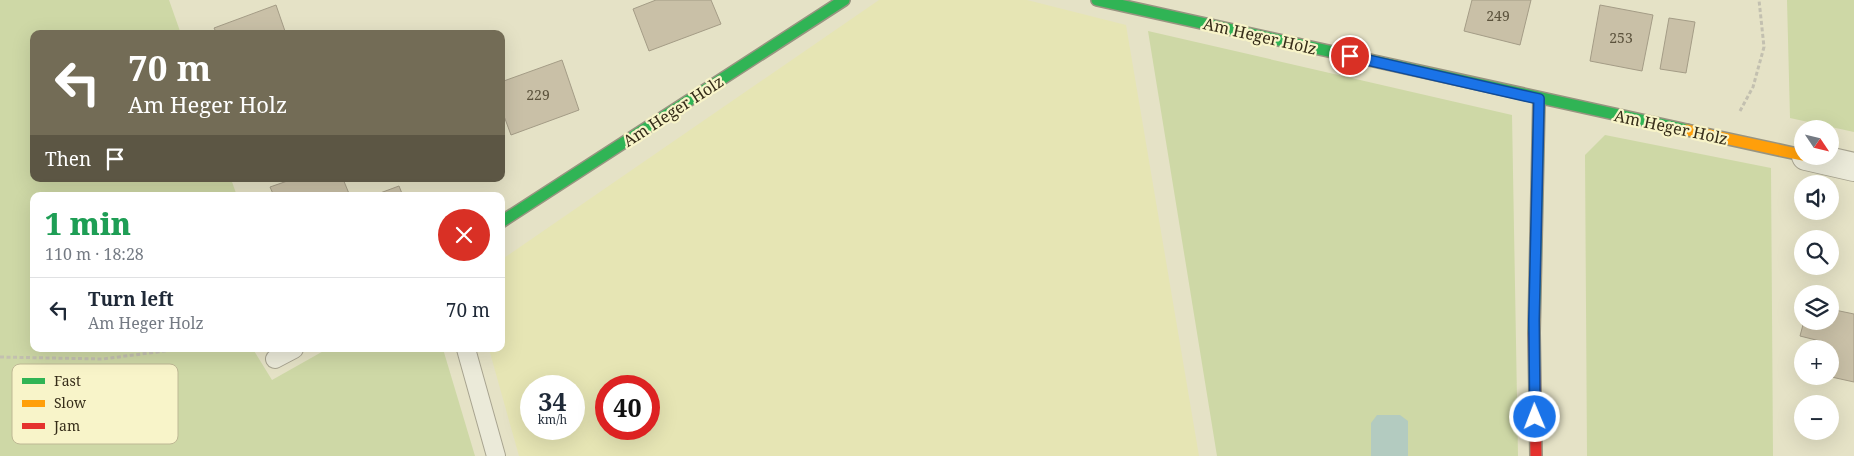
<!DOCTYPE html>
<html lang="en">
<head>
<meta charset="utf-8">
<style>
  body { margin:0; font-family:"Noto Serif",serif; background:#f2f2f3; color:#1f2937; height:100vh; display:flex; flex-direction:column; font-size:19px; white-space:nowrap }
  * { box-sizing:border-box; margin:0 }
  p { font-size:16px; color:#747a83 }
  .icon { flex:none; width:28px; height:28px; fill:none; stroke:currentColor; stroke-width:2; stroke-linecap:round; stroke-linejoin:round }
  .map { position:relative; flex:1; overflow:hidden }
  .side { position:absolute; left:30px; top:192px; width:475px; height:160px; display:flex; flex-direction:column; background:#fff; border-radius:10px; box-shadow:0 5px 20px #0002 }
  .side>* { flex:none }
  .top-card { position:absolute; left:30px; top:30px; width:475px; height:152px; border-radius:10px; box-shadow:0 5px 20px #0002; background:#736c56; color:#fff; overflow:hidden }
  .needle { width:32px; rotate:125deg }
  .tools { position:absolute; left:1794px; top:120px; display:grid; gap:10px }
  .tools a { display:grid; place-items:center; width:45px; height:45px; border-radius:50%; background:#fff; box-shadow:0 5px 20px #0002; font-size:25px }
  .speed { position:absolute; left:520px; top:375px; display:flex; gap:10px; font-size:25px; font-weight:700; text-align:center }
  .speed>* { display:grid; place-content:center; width:65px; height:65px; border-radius:50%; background:#fff; box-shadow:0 5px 20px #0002; line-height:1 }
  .speed small { font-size:12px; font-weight:400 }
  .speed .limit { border:8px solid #d22; background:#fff; color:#111 }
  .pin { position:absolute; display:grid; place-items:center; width:42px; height:42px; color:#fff; margin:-21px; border:2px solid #fff; border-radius:50%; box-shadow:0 1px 5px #0007 }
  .me { position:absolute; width:55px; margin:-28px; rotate:359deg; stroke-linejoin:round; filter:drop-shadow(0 0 4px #0008) }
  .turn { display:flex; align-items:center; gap:18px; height:105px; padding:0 15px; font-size:22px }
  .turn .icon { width:65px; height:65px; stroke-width:2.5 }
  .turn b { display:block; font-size:35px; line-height:42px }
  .then { display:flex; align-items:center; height:48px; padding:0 15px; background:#0003; gap:10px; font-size:19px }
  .round { display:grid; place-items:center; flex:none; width:52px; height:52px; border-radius:26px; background:#f2f2f3 }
  .headline { display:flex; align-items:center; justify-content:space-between; height:85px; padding:0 15px }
  h1 { font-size:30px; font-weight:800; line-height:38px; color:#1e9e55 }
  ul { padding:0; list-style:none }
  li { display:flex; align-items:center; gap:15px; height:65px; padding:0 15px; border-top:1px solid #e0e1e3 }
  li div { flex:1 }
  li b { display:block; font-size:19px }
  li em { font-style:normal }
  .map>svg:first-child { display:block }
  .farmland { fill:#e6e5b4; fill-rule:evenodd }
  .green { fill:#ced8a6 }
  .water { fill:#b3cbc0 }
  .building { fill:#c9c0a7; stroke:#a49c86 }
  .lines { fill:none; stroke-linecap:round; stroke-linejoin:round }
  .lane-casing { stroke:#a8a490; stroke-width:20 }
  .street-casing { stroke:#a8a490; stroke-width:30 }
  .fast-casing { stroke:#989480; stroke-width:14 }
  .slow-casing { stroke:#989480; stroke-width:14 }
  .jam-casing { stroke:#989480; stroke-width:14 }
  .path { stroke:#c3c0b0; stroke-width:3; stroke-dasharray:4 2.5; stroke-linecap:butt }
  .lane { stroke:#ebead9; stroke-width:18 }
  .street { stroke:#ebead9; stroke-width:28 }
  .fast { stroke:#30b455; stroke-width:11 }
  .slow { stroke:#ff9f0a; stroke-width:11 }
  .jam { stroke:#e5322d; stroke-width:11 }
  .route-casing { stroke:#114b97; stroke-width:12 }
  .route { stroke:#1a73e8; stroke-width:9 }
  .labels { text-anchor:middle; stroke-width:4.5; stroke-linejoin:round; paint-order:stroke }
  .number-label { font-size:14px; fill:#5b523c }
  .street-label { font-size:16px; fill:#362d19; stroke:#f8f4c9 }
  .key { fill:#f8f4c9; stroke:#beb894; stroke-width:1 }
  .key-label { font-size:14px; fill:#362d19 }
</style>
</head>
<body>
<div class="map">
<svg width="1854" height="456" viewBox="0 0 1854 456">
  <rect width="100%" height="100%" fill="#e5e2c6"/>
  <path class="farmland" d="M879,0H1027L1126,25L1199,456H519L489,349H501V260ZM574,386V429H531V386ZM606,386H649V429H606Z"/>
  <path class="green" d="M0,0H169L181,34H34V179H231L237,196H34V349H253L272,380L327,349H443L475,456H0Z
    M1787,0H1854V132L1790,118Z
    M1148,31L1512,115L1518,456H1217Z
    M1605,135L1771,168L1773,456H1587L1585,155Z"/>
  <path class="water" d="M1377,415H1400L1408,421V456H1371V423Z"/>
  <path class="building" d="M656,0H711L721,24L649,51L633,9Z
    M1472,0H1531L1520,45L1464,31Z
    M276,5L286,34H217L214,28Z
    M1600,5L1653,15L1642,71L1590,61Z
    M1669,18L1695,22L1686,73L1660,69Z
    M562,60L579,110L511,135L501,108V82Z
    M293,179H343L350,196H274L270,187Z
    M399,186L403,196H372Z
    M1830,309L1854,314V382L1827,376H1830V349H1818L1820,341L1800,336L1804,321H1830Z"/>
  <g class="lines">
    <defs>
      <path id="lane" d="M466,349L496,456
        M275,359L294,349"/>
      <path id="street" d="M1806,156L1854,167"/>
      <path id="fast" d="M1097,0L1687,130
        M501,222L844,0
        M1534,333L1539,99"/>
      <path id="slow" d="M1687,130L1802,155"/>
      <path id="jam" d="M1534,333L1536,456"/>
    </defs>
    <use href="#lane" class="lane-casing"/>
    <use href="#street" class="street-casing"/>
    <use href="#fast" class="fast-casing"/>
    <use href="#slow" class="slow-casing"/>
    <use href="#jam" class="jam-casing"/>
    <path class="path" d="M1740,111L1753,87L1764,47L1759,0
      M0,357L103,359L180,349"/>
    <use href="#lane" class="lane"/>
    <use href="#street" class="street"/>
    <use href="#fast" class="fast"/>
    <use href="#slow" class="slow"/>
    <use href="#jam" class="jam"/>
  </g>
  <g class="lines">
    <defs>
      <path id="route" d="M1350,56L1539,99L1534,320L1535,417"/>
    </defs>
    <use href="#route" class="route-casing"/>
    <use href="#route" class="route"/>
  </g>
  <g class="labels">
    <g class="number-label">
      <text x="1498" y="21">249</text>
      <text x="1621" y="43">253</text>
      <text x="538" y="100">229</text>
    </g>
    <g class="street-label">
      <text transform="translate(1260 36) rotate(13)" y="6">Am Heger Holz</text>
      <text transform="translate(673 111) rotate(-33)" y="6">Am Heger Holz</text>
      <text transform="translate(1671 127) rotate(12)" y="6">Am Heger Holz</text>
    </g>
  </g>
  <rect x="12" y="364" width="166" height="80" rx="8" class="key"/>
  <rect x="22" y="378" width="23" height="6" fill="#30b455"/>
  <rect x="22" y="400" width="23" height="7" fill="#ff9f0a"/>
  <rect x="22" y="423" width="23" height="6" fill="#e5322d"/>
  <g class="key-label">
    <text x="54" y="386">Fast</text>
    <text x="54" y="408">Slow</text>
    <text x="54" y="431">Jam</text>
  </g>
</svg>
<div class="tools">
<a><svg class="needle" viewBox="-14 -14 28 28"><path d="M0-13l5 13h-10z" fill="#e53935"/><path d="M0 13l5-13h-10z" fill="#747a83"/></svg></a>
<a><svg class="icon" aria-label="sound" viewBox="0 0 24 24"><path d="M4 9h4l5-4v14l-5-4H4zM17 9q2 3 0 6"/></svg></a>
<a><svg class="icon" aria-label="search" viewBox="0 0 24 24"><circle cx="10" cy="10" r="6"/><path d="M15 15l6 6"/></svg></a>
<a><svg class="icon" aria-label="layers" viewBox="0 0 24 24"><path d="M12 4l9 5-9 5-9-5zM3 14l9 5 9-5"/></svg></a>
<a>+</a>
<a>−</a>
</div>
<div class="speed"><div>34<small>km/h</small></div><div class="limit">40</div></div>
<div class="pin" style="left:1350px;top:56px;background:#d93025"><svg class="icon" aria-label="arrive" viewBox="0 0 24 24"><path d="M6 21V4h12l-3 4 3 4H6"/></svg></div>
<svg class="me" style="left:1535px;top:417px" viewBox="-20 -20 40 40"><circle r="17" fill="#1a73e8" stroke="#fff" stroke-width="3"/><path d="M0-11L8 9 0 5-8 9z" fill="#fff"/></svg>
<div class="top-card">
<div class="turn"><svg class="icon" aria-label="left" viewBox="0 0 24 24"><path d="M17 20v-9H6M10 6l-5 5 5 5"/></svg><div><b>70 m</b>Am Heger Holz</div></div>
<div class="then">Then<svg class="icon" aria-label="arrive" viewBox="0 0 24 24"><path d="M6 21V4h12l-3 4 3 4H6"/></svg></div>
</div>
<section class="side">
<div class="headline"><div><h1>1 min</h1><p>110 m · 18:28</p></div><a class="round" style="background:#d93025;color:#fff"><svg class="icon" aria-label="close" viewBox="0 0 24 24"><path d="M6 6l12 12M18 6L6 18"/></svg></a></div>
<ul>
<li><svg class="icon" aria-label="left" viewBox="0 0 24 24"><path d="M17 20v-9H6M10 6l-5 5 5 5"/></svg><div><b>Turn left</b><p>Am Heger Holz</p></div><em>70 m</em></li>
</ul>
</section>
</div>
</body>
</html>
